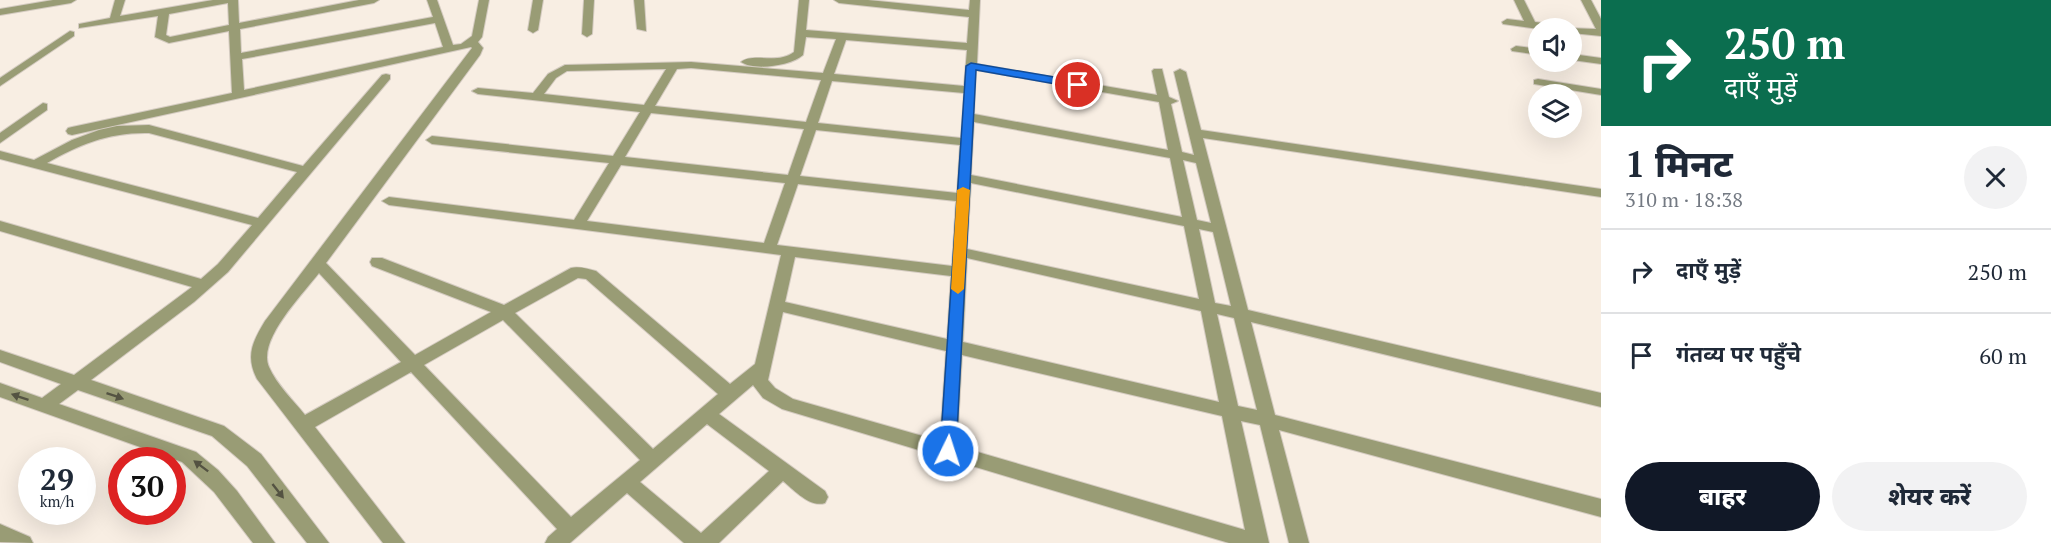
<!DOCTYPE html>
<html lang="hi">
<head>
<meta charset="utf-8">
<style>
  body { margin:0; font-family:"PT Serif","Noto Sans Devanagari",serif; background:#f2f2f3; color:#1f2937; height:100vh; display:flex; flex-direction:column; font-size:22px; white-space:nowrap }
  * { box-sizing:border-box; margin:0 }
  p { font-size:20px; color:#747a83 }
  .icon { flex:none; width:33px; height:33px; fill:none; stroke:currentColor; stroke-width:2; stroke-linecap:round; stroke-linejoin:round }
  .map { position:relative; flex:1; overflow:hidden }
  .sheet { display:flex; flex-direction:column; background:#fff; width:450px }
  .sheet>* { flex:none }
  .hud { background:#0b6e4f; color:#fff; overflow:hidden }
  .tools { position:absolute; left:1528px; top:18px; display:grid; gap:12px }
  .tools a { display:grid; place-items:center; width:54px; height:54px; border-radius:50%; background:#fff; box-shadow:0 6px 24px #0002; font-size:30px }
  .speed { position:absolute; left:18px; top:447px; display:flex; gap:12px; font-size:30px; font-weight:700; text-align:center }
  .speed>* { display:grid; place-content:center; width:78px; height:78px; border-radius:50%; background:#fff; box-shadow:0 6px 24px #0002; line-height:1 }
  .speed small { font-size:15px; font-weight:400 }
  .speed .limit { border:9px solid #d22; background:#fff; color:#111 }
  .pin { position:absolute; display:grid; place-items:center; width:51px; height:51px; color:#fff; margin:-26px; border:3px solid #fff; border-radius:50%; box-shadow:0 2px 6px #0007 }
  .me { position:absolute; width:66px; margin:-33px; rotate:4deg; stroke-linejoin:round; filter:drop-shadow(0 0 4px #0008) }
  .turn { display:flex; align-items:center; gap:21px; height:126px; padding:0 24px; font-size:27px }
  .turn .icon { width:78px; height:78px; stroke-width:2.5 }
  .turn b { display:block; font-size:42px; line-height:51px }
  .round { display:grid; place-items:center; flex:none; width:63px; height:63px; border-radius:32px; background:#f2f2f3 }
  .headline { display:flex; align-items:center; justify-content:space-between; height:102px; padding:0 24px }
  h1 { font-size:36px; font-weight:800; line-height:45px }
  .button { display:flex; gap:12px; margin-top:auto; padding:12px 24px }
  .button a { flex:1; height:69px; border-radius:36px; background:#111827; color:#fff; font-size:24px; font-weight:800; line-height:69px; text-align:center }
  .button a+a { background:#f2f2f3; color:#1f2937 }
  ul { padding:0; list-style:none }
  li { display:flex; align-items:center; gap:18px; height:84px; padding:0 24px; border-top:2px solid #e0e1e3 }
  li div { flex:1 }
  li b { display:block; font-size:22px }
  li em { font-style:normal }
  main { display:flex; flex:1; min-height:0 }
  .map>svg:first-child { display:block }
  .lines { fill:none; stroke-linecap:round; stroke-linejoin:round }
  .minor-casing { stroke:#d4cbc1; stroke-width:2 }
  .minor { fill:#999c75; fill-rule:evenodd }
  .oneway { fill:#545342 }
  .route { fill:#1a73e8; stroke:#114b97; stroke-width:1.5 }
  .slow { fill:#f59e0b }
</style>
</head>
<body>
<main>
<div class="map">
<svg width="1601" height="543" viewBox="0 0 1601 543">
  <rect width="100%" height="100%" fill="#f8eee3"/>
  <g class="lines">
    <defs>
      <path id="minor" d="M53,0H76L71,3L0,15V9Z
        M115,0H125L120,16L213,0H238L239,23L359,0H379L374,3L240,29L241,53L433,17L427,0H437L453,45L461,44L472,36L479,0H489L482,37L478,42L483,48L480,55L326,263L415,355L491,312L372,266L370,262L372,258H382L504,305L571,268C579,266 588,269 596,271L730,384L755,364L781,255L389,205L382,201L389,197L574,220L609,163L432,144L426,140L432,136L613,156L640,112L478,94L472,91L478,88L533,93L548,74L565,65L691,62L823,73L836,39L806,37L803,55C791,66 754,71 741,62C754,52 777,65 794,52L799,0H809L806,30L967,43L969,17L839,3L834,0H868L969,10L970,0H980L977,64L1157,95L1152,71L1154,69H1162L1169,97L1178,101L1171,104L1182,152L1194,155L1174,72L1180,69L1186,72L1201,130L1601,189V197L1203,138L1248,310L1601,393V407L1251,322L1275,415L1601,499V517L1279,430L1309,543H1289L1260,425L1241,421L1269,543H1229L782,409L763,398L753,385L719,414L825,491L828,497L825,503C810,508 794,490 783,481L719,543H684L627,493L570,543H545L548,537L557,529L411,372L315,427L405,543H383L257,379C245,356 253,341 265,321L472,48L471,47L72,135L68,134L66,131L68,128L72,127L232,93L229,31L169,43L155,37L158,16L79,28V24L110,18ZM228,3L229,25L170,37L166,35L169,14ZM435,23L443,47L244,90L242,59ZM846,40L967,50L964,86L834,74ZM691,68L821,80L806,122L655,106L677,69ZM666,69L644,105L544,94L556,78L567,71ZM976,70L1159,102L1168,150L974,114ZM832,81L964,93L961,138L818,123ZM651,113L804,129L788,175L625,157ZM974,122L1170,158L1182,217L971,175ZM816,130L960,145L957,193L800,176ZM1183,160L1196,163L1211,223L1197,220ZM621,165L785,183L764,243L587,221ZM971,183L1184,226L1199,299L967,249ZM798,184L956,201L952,266L777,245ZM1199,229L1213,232L1231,306L1215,303ZM795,257L951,276L947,339L785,302ZM967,258L1201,311L1219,402L963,342ZM319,273L401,362L305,415C294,401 276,384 269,367C257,340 303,294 319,273ZM578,278L586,279L718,394L653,449L515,313ZM783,312L946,351L940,441L793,399L775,388L768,380ZM1217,314L1234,318L1257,410L1238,406ZM503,320L640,460L571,517L424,365ZM962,355L1222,416L1245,530L957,446ZM707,424L769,471L701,533L640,482Z
        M533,0H543L538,30L533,33L528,30Z
        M584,0H594L592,34L587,37L582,34Z
        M634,0H644L646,31L637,29Z
        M1514,0H1524L1535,22L1561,25L1566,28L1539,29L1503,24L1502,22L1507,19L1524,21Z
        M1581,0H1591L1601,19V36L1572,33V28H1568L1596,29Z
        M70,31L74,32V36L0,86V78Z
        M1516,46L1539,49V55L1512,51L1511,49Z
        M1572,54L1601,58V64L1572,60Z
        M386,74L390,75V79L228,272L194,302L91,380L224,426L261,454L329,543H307L247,466L212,436L78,390L59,404L196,452L218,470L237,491L275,543H253L214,492L182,462L0,397V383L42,398L61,384L0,362V350L74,375L192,287L0,231V221L201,279L218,264L252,225L0,159V151L34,160L72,140L99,130L117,126L149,125L303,166L382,75ZM149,133L297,172L258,218L47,163C80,144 110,132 149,133Z
        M1538,79L1601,89V95L1534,84V80Z
        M43,103L47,104V110L0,143V133Z
        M0,524L30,537L33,543L0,542Z"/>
    </defs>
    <use href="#minor" class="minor-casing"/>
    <use href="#minor" class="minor"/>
  </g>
  <defs><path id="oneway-solid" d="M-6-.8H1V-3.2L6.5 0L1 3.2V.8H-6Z" transform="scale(1.5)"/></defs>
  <g class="oneway">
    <use href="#oneway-solid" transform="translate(115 396) rotate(19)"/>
    <use href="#oneway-solid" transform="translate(20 397) rotate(-161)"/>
    <use href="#oneway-solid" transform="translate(201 466) rotate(-143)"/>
    <use href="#oneway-solid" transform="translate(278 491) rotate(52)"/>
  </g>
  <path class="route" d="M971,63L1078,81L1083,85L1078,88L976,70L956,451L954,456L948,458L942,456L940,451L966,66Z"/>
  <path class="slow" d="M963,187L970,190L964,289L958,294L951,289L957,190Z"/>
</svg>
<div class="tools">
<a><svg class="icon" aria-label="sound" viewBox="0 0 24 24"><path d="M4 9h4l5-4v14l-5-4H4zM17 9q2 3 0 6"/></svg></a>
<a><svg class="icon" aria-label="layers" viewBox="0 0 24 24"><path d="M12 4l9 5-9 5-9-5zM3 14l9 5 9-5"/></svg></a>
</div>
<div class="speed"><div>29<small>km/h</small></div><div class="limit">30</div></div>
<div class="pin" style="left:1078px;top:85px;background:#d93025"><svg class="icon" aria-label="arrive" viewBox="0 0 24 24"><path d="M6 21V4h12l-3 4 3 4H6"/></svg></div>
<svg class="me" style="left:948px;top:451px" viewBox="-20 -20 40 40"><circle r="17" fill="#1a73e8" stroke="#fff" stroke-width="3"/><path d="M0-11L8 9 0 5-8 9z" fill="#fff"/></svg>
</div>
<section class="sheet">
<div class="hud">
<div class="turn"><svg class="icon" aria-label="right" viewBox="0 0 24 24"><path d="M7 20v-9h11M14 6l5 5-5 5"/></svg><div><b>250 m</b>दाएँ मुड़ें</div></div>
</div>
<div class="headline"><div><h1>1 मिनट</h1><p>310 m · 18:38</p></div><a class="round"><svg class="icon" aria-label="close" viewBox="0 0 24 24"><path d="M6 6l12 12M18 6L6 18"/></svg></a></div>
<ul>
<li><svg class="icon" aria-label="right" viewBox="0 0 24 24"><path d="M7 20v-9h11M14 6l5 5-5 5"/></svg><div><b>दाएँ मुड़ें</b></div><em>250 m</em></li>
<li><svg class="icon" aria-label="arrive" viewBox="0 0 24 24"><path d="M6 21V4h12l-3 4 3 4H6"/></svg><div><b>गंतव्य पर पहुँचे</b></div><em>60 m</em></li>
</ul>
<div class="button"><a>बाहर</a><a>शेयर करें</a></div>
</section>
</main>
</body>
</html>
